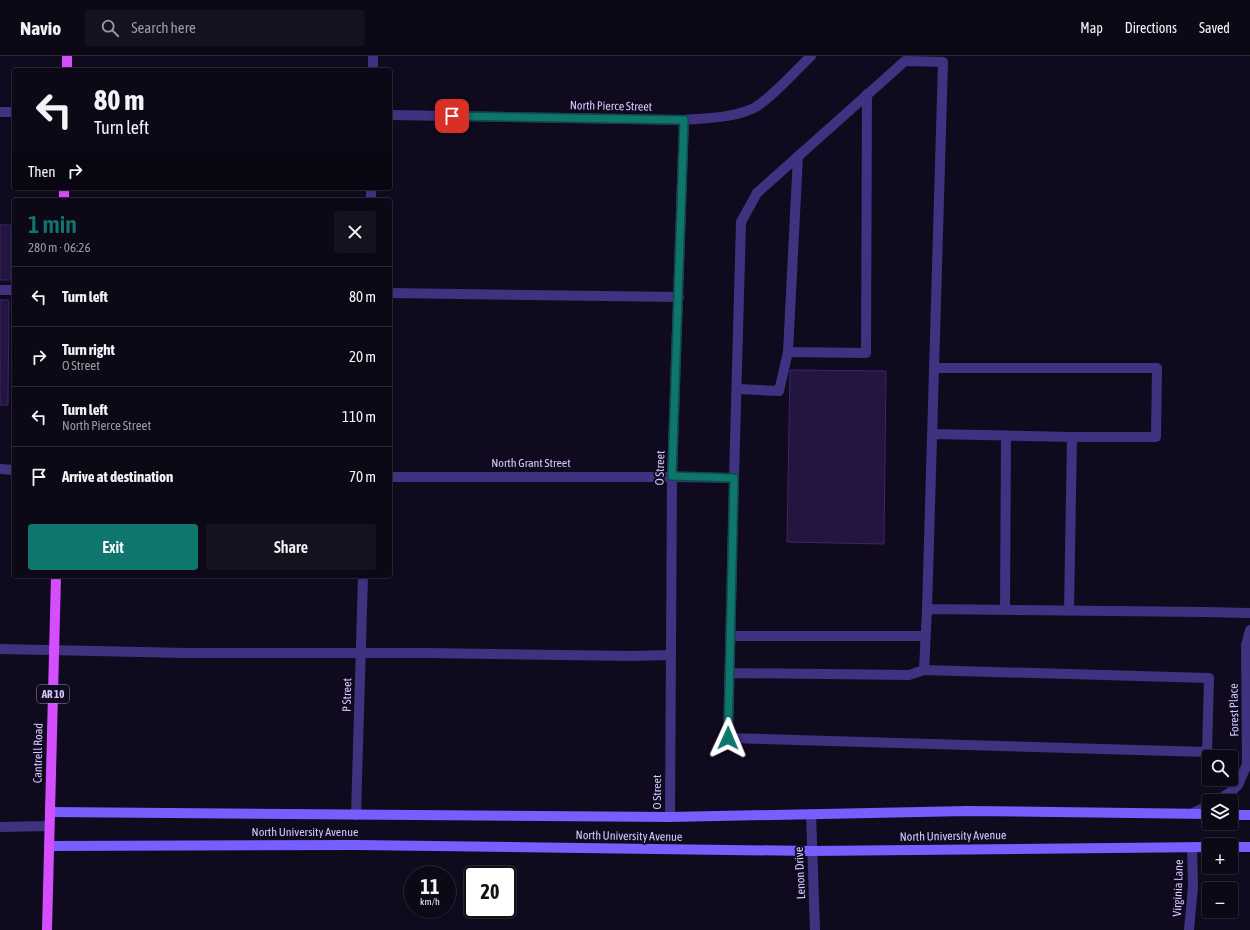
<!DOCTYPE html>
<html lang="en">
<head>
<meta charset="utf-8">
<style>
  body { margin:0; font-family:"Asap Condensed",sans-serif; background:#15111f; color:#f1f3f6; height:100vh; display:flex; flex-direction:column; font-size:15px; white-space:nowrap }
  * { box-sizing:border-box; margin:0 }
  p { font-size:13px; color:#9a9aa1 }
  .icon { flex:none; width:22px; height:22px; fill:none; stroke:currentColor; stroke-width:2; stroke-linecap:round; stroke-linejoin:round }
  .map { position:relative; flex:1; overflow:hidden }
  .panel { position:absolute; left:12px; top:142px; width:380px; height:380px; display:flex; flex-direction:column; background:#0c0816; border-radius:4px; box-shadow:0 1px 3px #0004,0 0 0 1px #2c2935 }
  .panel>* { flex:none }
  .hud { position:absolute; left:12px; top:12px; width:380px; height:122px; border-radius:4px; box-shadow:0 1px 3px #0004,0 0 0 1px #2c2935; background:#0c0816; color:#f1f3f6; overflow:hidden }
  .buttons { position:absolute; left:1202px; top:694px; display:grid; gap:8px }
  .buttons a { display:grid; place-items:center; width:36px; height:36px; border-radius:4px; background:#0c0816; box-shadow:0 1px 3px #0004,0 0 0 1px #2c2935; font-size:20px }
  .speed { position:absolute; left:404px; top:810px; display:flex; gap:8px; font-size:20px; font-weight:700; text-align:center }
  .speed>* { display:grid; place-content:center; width:52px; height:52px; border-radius:50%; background:#0c0816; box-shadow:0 1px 3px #0004,0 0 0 1px #2c2935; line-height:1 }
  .speed small { font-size:10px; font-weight:400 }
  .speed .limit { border:2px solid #111; border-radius:6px; background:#fff; color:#111 }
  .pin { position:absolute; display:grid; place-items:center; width:34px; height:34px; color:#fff; margin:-17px; border-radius:8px; box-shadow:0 2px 6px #0006 }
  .me { position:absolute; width:44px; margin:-22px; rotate:1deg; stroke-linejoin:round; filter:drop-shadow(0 0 3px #0008) }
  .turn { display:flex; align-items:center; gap:14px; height:84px; padding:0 16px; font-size:18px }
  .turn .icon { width:52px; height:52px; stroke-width:2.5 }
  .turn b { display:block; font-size:28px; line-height:34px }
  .then { display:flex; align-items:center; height:38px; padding:0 16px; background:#0003; gap:8px; font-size:15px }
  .round { display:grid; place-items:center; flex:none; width:42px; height:42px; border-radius:4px; background:#15111f }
  .overview { display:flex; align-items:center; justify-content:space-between; height:68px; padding:0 16px }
  h1 { font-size:24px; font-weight:600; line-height:30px; color:#0f766e }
  .button { display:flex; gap:8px; margin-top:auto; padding:8px 16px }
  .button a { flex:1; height:46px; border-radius:4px; background:#0f766e; color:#fff; font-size:16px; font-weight:600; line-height:46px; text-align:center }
  .button a+a { background:#15111f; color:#f1f3f6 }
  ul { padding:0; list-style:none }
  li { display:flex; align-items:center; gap:12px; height:60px; padding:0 16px; border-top:1px solid #2c2935 }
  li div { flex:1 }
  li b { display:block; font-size:15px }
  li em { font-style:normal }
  header { display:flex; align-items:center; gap:24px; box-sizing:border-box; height:56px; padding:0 20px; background:#0c0816; border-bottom:1px solid #2c2935 }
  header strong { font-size:19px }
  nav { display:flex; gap:22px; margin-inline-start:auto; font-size:14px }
  .search { width:280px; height:36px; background:#15111f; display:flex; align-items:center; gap:10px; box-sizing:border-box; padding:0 14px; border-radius:4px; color:#9a9aa1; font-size:15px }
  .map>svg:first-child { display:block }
  .building { fill:#231540; stroke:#3d256e }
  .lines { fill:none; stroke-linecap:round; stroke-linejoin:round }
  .service { stroke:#3f3281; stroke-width:10 }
  .minor { stroke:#3f3281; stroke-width:10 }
  .tertiary { stroke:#3f3281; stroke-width:10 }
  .secondary { stroke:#775eff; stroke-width:10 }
  .primary { stroke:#d44eff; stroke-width:10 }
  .route-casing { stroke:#0a4d48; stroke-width:10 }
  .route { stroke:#0f766e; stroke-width:7 }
  .labels { text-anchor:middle; stroke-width:4; stroke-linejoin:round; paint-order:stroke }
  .shield { fill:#100a1e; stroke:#9a8ebc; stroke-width:1 }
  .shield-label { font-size:11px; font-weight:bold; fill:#d5c7ff }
  .street-label { font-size:12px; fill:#d5c7ff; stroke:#100a1e }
</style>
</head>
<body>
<header>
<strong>Navio</strong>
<div class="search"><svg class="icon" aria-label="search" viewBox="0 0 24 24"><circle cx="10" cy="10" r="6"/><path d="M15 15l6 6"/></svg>Search here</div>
<nav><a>Map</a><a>Directions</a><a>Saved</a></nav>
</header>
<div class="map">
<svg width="1250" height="874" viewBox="0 0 1250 874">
  <rect width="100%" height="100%" fill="#100a1e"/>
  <path class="building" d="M0,169H11V224H0Z
    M0,244H9L8,349H0Z
    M790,314L886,315L884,488L787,486Z"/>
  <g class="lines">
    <path class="service" d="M0,234H14
      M390,237L679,241
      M788,296L866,297L867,38
      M934,312H1157L1156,381H1072L1069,555
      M737,333L779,335L788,296L798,100
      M932,378L1072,381
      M672,421L734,422L741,166L757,137L905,5L943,6L927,553L1204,556
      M1005,554L1006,380
      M731,580H925
      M0,593L187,597H428L633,600L671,599
      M924,614L927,553
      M730,617L909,619L924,614L1209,622L1207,696L728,682L734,422"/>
    <path class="minor" d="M373,14V0
      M0,56H14
      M390,59L684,64C707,62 733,62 754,52C772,42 795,15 811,0
      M371,144V132
      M0,413L14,414
      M390,421H672
      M1204,556L1250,557
      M1217,745L1232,735L1238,729L1247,708L1246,589L1250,574
      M1193,757L1209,749
      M811,758L815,874
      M356,759L363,520
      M670,761L672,421L684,64
      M1189,874L1193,830L1192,791"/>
    <path class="tertiary" d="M0,771L49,770"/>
    <path class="secondary" d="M50,756L670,761L968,755L1209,758
      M1231,759H1250
      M49,790L357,789L811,795L1209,791
      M1231,791H1250"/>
    <path class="primary" d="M67,14V0
      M64,144V132
      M47,874L56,520"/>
  </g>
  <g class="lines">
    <defs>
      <path id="route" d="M452,60L684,64L672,420L734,422L728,682"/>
    </defs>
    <use href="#route" class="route-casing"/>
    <use href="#route" class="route"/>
  </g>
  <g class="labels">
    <rect class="shield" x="37" y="629" width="32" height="18" rx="3"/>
    <g class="shield-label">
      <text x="53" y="642">AR 10</text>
    </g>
    <g class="street-label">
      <text transform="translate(611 50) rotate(1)" y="4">North Pierce Street</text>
      <text x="531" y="411">North Grant Street</text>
      <text transform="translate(660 412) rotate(-88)" y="4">O Street</text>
      <text transform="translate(347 639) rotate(-89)" y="4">P Street</text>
      <text transform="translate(1234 654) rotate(-91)" y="4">Forest Place</text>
      <text transform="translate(38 697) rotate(-89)" y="4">Cantrell Road</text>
      <text transform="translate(657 736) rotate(-90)" y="4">O Street</text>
      <text x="305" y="780">North University Avenue</text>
      <text transform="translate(629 780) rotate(1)" y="4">North University Avenue</text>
      <text transform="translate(953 780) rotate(-1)" y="4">North University Avenue</text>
      <text transform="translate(800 817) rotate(-93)" y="4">Lenon Drive</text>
      <text transform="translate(1178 832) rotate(-88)" y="4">Virginia Lane</text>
    </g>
  </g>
</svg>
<div class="buttons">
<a><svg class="icon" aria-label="search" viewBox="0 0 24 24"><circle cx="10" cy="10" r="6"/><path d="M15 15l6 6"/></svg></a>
<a><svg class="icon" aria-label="layers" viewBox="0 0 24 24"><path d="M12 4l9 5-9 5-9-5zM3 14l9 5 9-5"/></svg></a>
<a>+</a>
<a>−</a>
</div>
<div class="speed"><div>11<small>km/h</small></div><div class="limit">20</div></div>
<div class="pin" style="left:452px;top:60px;background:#d93025"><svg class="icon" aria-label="arrive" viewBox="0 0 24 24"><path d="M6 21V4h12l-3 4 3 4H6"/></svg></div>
<svg class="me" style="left:728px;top:682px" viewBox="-20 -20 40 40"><path d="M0-17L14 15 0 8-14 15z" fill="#0f766e" stroke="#fff" stroke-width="4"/></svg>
<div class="hud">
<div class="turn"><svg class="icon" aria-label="left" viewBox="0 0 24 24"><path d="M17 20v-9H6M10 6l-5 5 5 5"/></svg><div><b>80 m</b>Turn left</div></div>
<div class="then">Then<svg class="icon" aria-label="right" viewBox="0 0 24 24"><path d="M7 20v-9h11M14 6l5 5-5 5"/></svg></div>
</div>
<section class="panel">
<div class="overview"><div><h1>1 min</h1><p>280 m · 06:26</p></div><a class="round"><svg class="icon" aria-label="close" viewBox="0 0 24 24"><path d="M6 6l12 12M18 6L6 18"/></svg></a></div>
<ul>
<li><svg class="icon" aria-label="left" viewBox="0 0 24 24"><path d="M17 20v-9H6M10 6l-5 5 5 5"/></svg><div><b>Turn left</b></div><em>80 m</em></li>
<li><svg class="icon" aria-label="right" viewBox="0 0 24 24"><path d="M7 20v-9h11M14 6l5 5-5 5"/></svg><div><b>Turn right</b><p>O Street</p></div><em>20 m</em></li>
<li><svg class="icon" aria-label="left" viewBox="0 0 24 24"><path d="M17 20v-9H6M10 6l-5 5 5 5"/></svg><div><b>Turn left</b><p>North Pierce Street</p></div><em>110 m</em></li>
<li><svg class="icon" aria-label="arrive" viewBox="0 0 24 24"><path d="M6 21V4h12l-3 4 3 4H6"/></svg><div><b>Arrive at destination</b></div><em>70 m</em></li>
</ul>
<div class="button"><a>Exit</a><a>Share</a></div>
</section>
</div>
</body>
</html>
